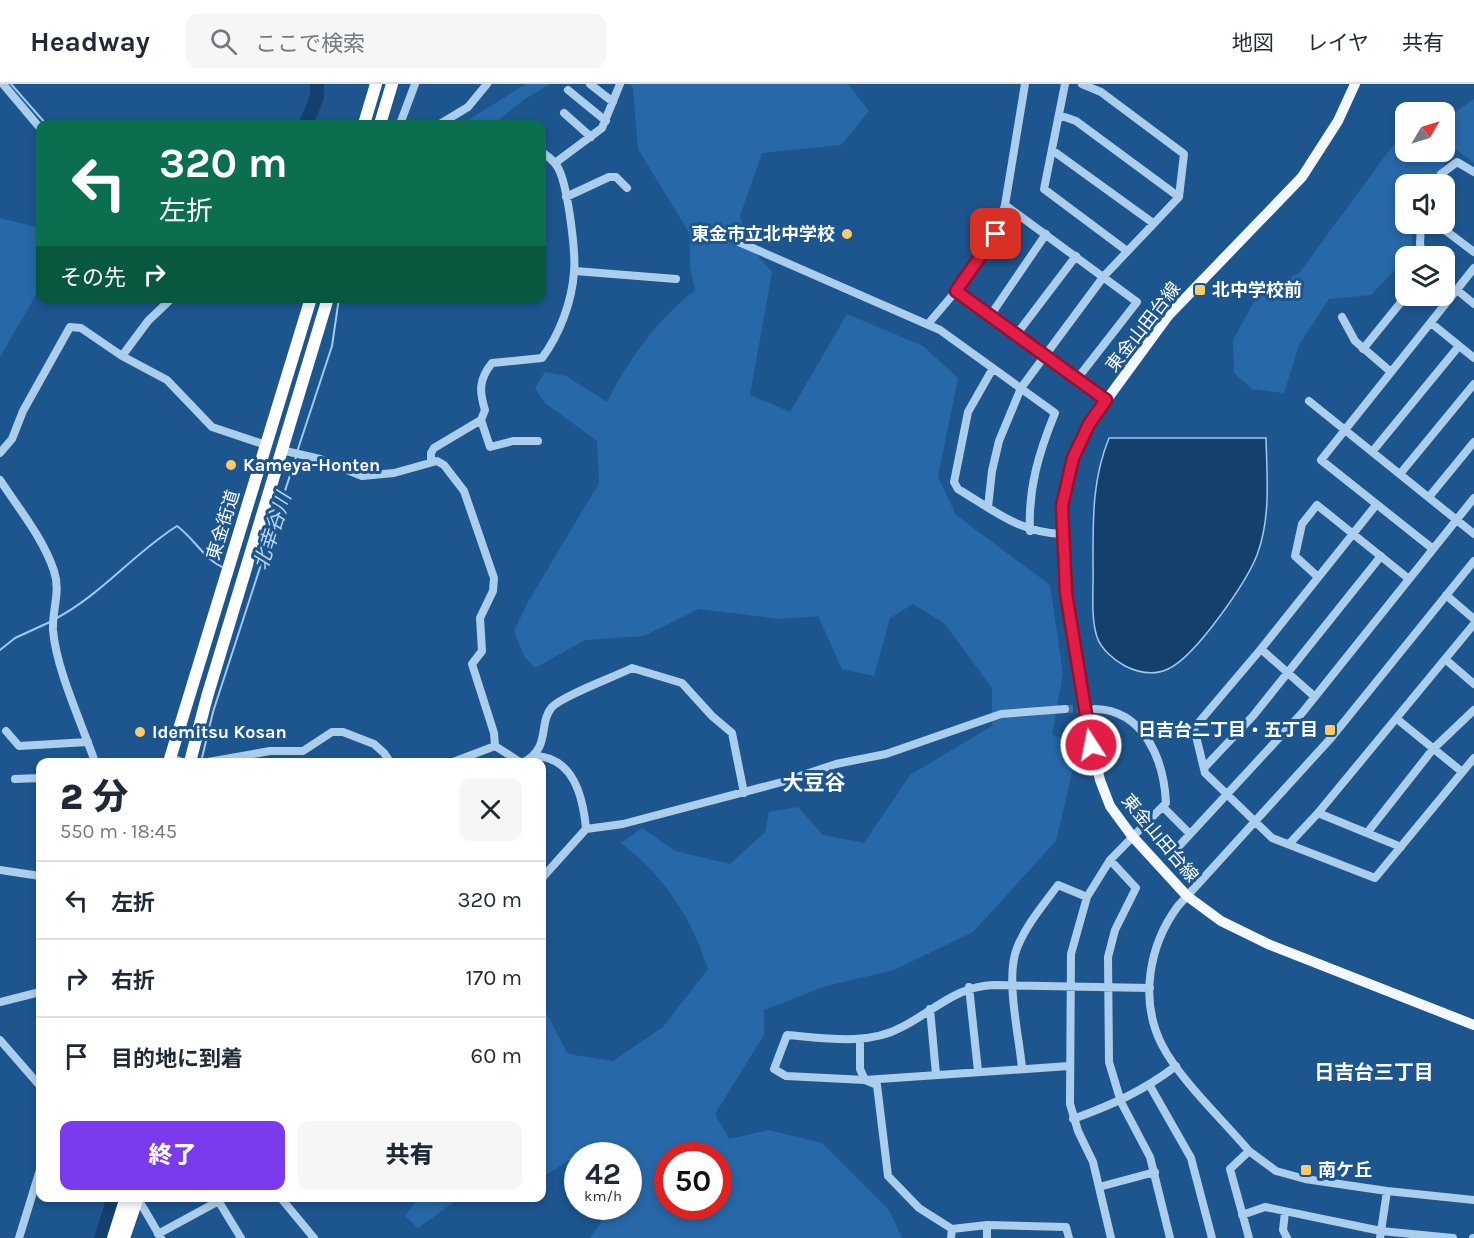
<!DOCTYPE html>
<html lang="ja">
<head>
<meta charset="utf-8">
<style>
  body { margin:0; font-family:Karla,"Noto Sans JP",sans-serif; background:#f6f6f7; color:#1f2937; height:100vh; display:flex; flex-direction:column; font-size:22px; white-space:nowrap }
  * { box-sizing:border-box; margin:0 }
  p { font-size:20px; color:#747a83 }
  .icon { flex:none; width:33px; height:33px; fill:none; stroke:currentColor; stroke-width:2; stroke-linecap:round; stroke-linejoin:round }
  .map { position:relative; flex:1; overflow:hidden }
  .panel { position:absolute; left:36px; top:674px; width:510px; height:444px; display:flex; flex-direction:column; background:#fff; border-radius:12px; box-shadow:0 3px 9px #0003 }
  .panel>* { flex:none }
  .hud { position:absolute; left:36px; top:36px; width:510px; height:183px; border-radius:12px; box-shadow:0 3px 9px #0003; background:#0b6e4f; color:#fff; overflow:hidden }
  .needle { width:39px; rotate:52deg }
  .controls { position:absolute; left:1395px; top:18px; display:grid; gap:12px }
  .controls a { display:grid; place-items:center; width:60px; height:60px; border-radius:12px; background:#fff; box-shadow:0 3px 9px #0003; font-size:30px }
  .speed { position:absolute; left:564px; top:1058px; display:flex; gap:12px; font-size:30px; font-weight:700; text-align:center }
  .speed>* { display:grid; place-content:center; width:78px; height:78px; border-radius:50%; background:#fff; box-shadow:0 3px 9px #0003; line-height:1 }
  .speed small { font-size:15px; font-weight:400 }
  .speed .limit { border:9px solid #d22; background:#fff; color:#111 }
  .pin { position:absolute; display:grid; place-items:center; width:51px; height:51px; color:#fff; margin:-26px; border-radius:12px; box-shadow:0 3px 9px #0006 }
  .me { position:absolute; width:66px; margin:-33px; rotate:349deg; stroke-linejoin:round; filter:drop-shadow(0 0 4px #0008) }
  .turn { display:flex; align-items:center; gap:21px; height:126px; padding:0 24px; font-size:27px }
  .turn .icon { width:78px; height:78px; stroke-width:2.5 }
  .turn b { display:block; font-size:42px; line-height:51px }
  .then { display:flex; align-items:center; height:57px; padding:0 24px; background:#0003; gap:12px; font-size:22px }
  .round { display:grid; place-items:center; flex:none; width:63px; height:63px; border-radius:12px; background:#f6f6f7 }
  .headline { display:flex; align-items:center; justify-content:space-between; height:102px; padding:0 24px }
  h1 { font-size:36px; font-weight:800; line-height:45px }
  .primary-button { display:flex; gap:12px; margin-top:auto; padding:12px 24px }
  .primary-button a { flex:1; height:69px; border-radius:12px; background:#7c3aed; color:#fff; font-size:24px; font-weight:800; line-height:69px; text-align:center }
  .primary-button a+a { background:#f6f6f7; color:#1f2937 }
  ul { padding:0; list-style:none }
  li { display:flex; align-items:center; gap:18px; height:78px; padding:0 24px; border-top:2px solid #e0e1e3 }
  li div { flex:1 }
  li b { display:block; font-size:22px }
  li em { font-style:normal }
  header { display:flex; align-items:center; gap:36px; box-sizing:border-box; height:84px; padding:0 30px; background:#fff; border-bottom:2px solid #e0e1e3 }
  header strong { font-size:28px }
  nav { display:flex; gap:33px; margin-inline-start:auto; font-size:21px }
  .search { width:420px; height:54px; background:#f6f6f7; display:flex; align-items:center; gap:15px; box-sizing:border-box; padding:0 21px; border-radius:12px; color:#747a83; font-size:22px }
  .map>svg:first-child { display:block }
  .green { fill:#2768a8; fill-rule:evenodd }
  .water { fill:#14406e; stroke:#a0c9ef; stroke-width:1.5 }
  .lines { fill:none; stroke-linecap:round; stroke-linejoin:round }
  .stream { stroke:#a0c9ef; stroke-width:2 }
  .river { stroke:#14406e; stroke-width:14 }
  .minor-tunnel { stroke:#3f6fa0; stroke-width:8; stroke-dasharray:8 4; stroke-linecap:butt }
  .minor { stroke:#acceed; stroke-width:8 }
  .major { stroke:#f3f8ff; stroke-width:10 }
  .highway { stroke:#fff; stroke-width:12 }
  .route-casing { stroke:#92132f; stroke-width:15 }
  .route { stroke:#e11d48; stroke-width:10 }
  .poi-dot { fill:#fdca6b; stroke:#1d568f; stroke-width:2 }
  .labels { text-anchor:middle; stroke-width:6; stroke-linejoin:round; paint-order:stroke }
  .poi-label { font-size:18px; font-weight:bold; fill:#fff; stroke:#1d568f; text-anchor:start }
  .street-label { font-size:18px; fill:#fff; stroke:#1d568f }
  .water-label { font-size:20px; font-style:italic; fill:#b8d7f4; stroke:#1d568f }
  .neighbourhood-label { font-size:20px; font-weight:bold; fill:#fff; stroke:#1d568f }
  .quarter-label { font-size:21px; font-weight:bold; fill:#fff; stroke:#1d568f }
</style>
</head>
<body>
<header>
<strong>Headway</strong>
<div class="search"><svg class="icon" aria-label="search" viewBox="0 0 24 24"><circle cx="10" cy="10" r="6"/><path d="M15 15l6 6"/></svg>ここで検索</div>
<nav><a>地図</a><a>レイヤ</a><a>共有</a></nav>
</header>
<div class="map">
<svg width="1474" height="1154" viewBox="0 0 1474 1154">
  <rect width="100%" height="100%" fill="#1d568f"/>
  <path class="green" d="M526,0H550L523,16L494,40H462Z
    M630,0H848L869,27L841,61L762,69L740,132L748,160L772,188L750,311L790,328L847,230L923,262L958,294L938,393L956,431L1050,501L1063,590L1052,650L1078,664L1056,757L973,848L894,886L826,902L764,926V951L715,1030L729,1055L768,1046L822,1059L889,1126L902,1154H590L612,1122H628L629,1093L633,1084L629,1080L628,1071H615L598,1059L542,1093V921L568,970L613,977L663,943L708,885C691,833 665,793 621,759L642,744L675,767L730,780L765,748L769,728L798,723L823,751L864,759L910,691L992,642V604L944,539L913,520L890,534L874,592L842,585L818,532L780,535L699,525L644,552L585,556L535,584L524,572L514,547L528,518L599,399L597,357L545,319L535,304L545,288L566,292L607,318C628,276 658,235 695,206L690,183V150L638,65L633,4ZM668,1071H718V1122H668Z
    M1474,15V79L1455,65L1430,100H1406V140H1412V168L1371,211L1329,215L1299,261L1284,309L1252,305L1234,289L1233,256L1257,212L1300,188L1405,45L1406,68H1444L1445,35Z
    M0,134L40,144V204L0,273Z
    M419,1113H461L418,1144L405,1132Z"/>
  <path class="water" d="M1109,354H1266C1267,393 1271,434 1257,471C1246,499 1195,573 1168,585C1153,592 1139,589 1125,582C1114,576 1101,565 1097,553C1090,531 1094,503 1093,480C1093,435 1092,396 1109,354Z"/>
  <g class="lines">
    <path class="stream" d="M11,0L46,40
      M297,368L332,262L339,214
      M55,535C101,511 134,469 177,442C195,455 205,477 225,484
      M0,566L15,554L50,538
      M201,678L213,628L296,373"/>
    <path class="river" d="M306,40L317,13V0
      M101,1154L114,1113"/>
    <path class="minor-tunnel" d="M1065,625H1088"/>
    <path class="minor" d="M3,0L40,44
      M590,0L613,18
      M1065,0L1044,105L1127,167
      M568,6L606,37
      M564,29L591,53
      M1059,31L1076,37L1179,113
      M400,40L415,0
      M440,40L468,23L487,0
      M1052,66L1153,139
      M555,79L602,44L620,0
      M1435,100L1441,90L1457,78L1474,88
      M566,113L609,93H616L627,104
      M1005,121L1137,218L1077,295
      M1421,140L1420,160L1423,172
      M1437,140L1474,168
      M739,158L940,246L1055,329C1039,368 1028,404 1030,447
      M575,187L676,195
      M1457,206L1474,220
      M956,207L1106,316
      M990,232L1046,150
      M1342,233L1355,257L1391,288
      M1431,239L1474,274
      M928,240L956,207L996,150L1005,121L1025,0
      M1016,251L1076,172
      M1363,265L1406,212
      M122,272L167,296L212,343L266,361
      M993,284L968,328L954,398L958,405C993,426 1020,449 1063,450
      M1309,317L1474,450
      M481,336L490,363L513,357H538
      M281,366L320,375L362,392L394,389L437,377L444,381L464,407L494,494L493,507L480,534L482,567L472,580L494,649L495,662
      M1372,368L1459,262
      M0,369L12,355L23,327L70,243L81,244L122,272L148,237L172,214
      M431,378V369L434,364L481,336L485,326C479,307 479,295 492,279L542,274C560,250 572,217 574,188C576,168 568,107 560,88C557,79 549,73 542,68
      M1400,390L1474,300
      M0,396C19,425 43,454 54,487C61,508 52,525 53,546C56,585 82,640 95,678
      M1429,413L1474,358
      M1376,421L1261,565L1194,644L1205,689L1272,754L1375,794L1474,674
      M988,423L992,387L999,357L1021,304L1104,192L1179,113L1184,70L1101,8L1082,0
      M1433,465L1321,376L1474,184
      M1474,477L1331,654L1178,822C1149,861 1139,916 1162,961C1180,996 1223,1036 1249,1067L1276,1087L1305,1095L1387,1107L1474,1116
      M1318,493L1295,472L1302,440L1317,421L1409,495
      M1446,511L1474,535
      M1261,565L1315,613
      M1445,575L1474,600
      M1095,625C1144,626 1164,676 1166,719L1110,776L1087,813L1071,870L1070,1020L1078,1047L1093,1078L1111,1154
      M1397,635L1461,687
      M6,647L19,662L88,658
      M495,662L520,678
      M533,672C573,672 583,711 586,745
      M171,674L182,678
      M208,678L270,667H303L332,648H343L374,660L384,669L390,678
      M453,678L495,662
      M524,678C551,664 538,639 552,623C562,612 614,593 632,584L682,599L712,632L732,649L744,709
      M1204,684L1253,632L1381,472
      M15,695L40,694
      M1163,723L1190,750
      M1318,729L1401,763
      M1367,749L1433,665L1474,626
      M1289,760L1318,729L1474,540
      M1180,761L1302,629L1474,414
      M1110,776L1136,804L1115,846L1108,873L1109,978L1121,1018L1150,1073L1170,1154
      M0,786L40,792
      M542,794L586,745L623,740L782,698L836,680L886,670L1001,630L1065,625
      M969,903L978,987
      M0,918L40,908
      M930,925L936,990
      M860,955V985L865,996L877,1001L888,1092L919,1124L952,1145L987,1141L1066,1143L1069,1154
      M0,956L40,1002
      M1069,982L865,996L786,992L774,985L787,951C824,954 868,962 902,943C934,927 956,902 994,901L1150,904
      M1022,984C1019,951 1005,894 1017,864C1026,841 1044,820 1058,801L1087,813
      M1150,1002L1191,1074L1212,1154
      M1073,1035C1112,1021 1143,1007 1176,982
      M1099,1103L1155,1088
      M137,1113L161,1154
      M216,1113L241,1154
      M280,1113L314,1154
      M1285,1128L1283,1146L1287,1154
      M1242,1131L1265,1123L1381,1147L1453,1154
      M158,1150L226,1113
      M19,1154L40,1086
      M951,1154L952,1145
      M987,1154V1141
      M1249,1154L1230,1085L1249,1067
      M1380,1154L1387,1107
      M1473,1154H1474"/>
    <path class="major" d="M1355,0L1338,37L1302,93L1168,232L1089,340L1073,374L1064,407L1063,450L1067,509L1087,644L1100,696L1110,722L1132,752L1187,812L1221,837L1268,860L1474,941"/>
    <path class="highway" d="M364,40L376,0
      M380,40L392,0
      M169,678L311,214
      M190,678L207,613L328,214
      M113,1154L126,1113
      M124,1154L138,1113"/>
  </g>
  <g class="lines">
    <defs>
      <path id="route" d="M996,150L956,207L1106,316L1089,340L1073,374L1062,422L1066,509L1091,661"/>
    </defs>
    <use href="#route" class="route-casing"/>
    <use href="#route" class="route"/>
  </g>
  <g class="poi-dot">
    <circle cx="847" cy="150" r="6"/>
    <rect x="1194" y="200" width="12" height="12" rx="3"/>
    <circle cx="231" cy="381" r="6"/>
    <rect x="1324" y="640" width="12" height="12" rx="3"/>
    <circle cx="140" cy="648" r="6"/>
    <rect x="1300" y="1080" width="12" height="12" rx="3"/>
  </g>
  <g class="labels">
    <g class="poi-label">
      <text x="835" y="156" text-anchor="end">東金市立北中学校</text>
      <text x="1212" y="212">北中学校前</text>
      <text x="243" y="387">Kameya-Honten</text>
      <text x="1318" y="652" text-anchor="end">日吉台二丁目・五丁目</text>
      <text x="152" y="654">Idemitsu Kosan</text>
      <text x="1318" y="1092">南ケ丘</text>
    </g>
    <g class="street-label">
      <text transform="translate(1143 243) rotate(-52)" y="6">東金山田台線</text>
      <text transform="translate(223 441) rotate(-73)" y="6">東金街道</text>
      <text transform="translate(1160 754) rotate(50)" y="6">東金山田台線</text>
    </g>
    <g class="water-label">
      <text transform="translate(272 447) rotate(-72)" y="7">北幸谷川</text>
    </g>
    <g class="neighbourhood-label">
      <text x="1374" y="995">日吉台三丁目</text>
    </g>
    <g class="quarter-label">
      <text x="814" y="706">大豆谷</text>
    </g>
  </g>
</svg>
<div class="controls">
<a><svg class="needle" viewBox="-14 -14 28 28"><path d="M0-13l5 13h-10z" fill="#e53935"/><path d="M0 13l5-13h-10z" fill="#747a83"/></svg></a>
<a><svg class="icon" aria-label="sound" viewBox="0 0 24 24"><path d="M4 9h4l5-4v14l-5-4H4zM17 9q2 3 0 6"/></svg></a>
<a><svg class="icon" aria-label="layers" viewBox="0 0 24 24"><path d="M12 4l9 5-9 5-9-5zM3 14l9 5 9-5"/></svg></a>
</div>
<div class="speed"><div>42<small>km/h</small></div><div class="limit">50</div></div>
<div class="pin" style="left:996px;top:150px;background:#d93025"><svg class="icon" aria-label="arrive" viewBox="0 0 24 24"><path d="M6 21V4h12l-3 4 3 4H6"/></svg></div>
<svg class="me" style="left:1091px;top:661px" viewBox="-20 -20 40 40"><circle r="17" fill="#e11d48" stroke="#fff" stroke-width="3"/><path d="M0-11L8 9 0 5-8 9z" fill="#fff"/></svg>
<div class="hud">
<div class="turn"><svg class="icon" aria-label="left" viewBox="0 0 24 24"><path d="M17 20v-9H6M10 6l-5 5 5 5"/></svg><div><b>320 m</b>左折</div></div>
<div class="then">その先<svg class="icon" aria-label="right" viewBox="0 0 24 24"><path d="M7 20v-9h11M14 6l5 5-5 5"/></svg></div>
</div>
<section class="panel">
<div class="headline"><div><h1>2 分</h1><p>550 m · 18:45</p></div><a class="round"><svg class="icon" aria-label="close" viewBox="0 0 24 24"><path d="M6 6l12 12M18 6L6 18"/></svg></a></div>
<ul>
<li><svg class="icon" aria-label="left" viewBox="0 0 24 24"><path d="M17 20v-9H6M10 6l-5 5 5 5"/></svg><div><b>左折</b></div><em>320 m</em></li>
<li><svg class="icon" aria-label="right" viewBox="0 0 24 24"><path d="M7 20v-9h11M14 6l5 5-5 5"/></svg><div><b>右折</b></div><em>170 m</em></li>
<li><svg class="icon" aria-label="arrive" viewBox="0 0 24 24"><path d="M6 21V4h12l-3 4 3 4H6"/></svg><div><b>目的地に到着</b></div><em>60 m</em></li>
</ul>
<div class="primary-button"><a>終了</a><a>共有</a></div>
</section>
</div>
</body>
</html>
